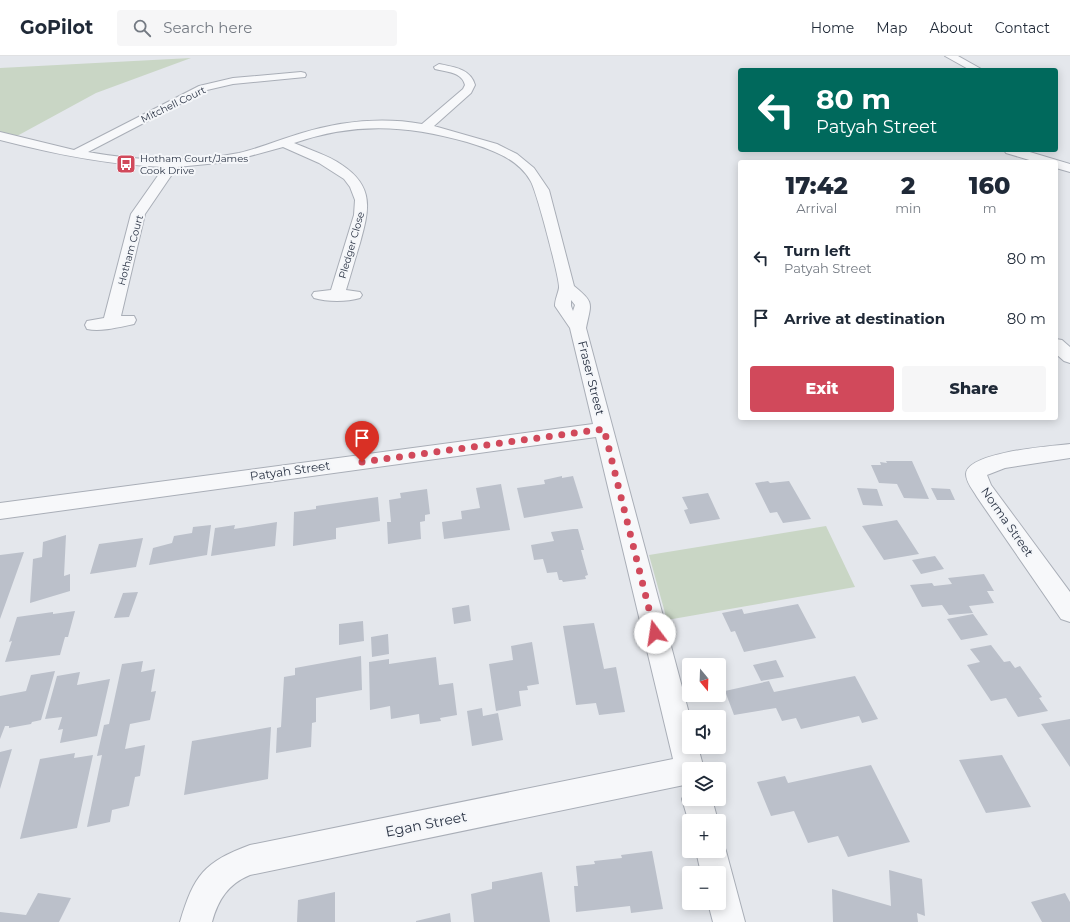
<!DOCTYPE html>
<html lang="en">
<head>
<meta charset="utf-8">
<style>
  body { margin:0; font-family:Montserrat,sans-serif; background:#f6f6f7; color:#1f2937; height:100vh; display:flex; flex-direction:column; font-size:15px; white-space:nowrap }
  * { box-sizing:border-box; margin:0 }
  p { font-size:13px; color:#747a83 }
  .icon { flex:none; width:22px; height:22px; fill:none; stroke:currentColor; stroke-width:2; stroke-linecap:round; stroke-linejoin:round }
  .map { position:relative; flex:1; overflow:hidden }
  .details { position:absolute; left:738px; top:104px; width:320px; height:260px; display:flex; flex-direction:column; background:#fff; border-radius:4px; box-shadow:0 2px 10px #0003 }
  .details>* { flex:none }
  .guide { position:absolute; left:738px; top:12px; width:320px; height:84px; border-radius:4px; box-shadow:0 2px 10px #0003; background:#00695c; color:#fff; overflow:hidden }
  .needle { width:26px; rotate:161deg }
  .tools { position:absolute; left:682px; top:602px; display:grid; gap:8px }
  .tools a { display:grid; place-items:center; width:44px; height:44px; border-radius:4px; background:#fff; box-shadow:0 2px 10px #0003; font-size:20px }
  .pin { position:absolute; display:grid; place-items:center; width:34px; height:34px; color:#fff; margin:-41px -17px; border-radius:50% 50% 50% 0; rotate:-45deg; box-shadow:0 0 4px #0007 }
  .pin .icon { rotate:45deg }
  .me { position:absolute; width:44px; margin:-22px; rotate:346deg; stroke-linejoin:round; filter:drop-shadow(0 0 3px #0008) }
  .turn { display:flex; align-items:center; gap:14px; height:84px; padding:0 12px; font-size:18px }
  .turn .icon { width:52px; height:52px; stroke-width:2.5 }
  .turn b { display:block; font-size:28px; line-height:34px }
  .eta { display:flex; justify-content:space-evenly; align-items:center; height:68px; text-align:center }
  .eta b { font-size:24px; font-weight:800; line-height:28px }
  .primary-button { display:flex; gap:8px; margin-top:auto; padding:8px 12px }
  .primary-button a { flex:1; height:46px; border-radius:4px; background:#d1495b; color:#fff; font-size:16px; font-weight:800; line-height:46px; text-align:center }
  .primary-button a+a { background:#f6f6f7; color:#1f2937 }
  ul { padding:0; list-style:none }
  li { display:flex; align-items:center; gap:12px; height:60px; padding:0 12px }
  li div { flex:1 }
  li b { display:block; font-size:15px }
  li em { font-style:normal }
  header { display:flex; align-items:center; gap:24px; box-sizing:border-box; height:56px; padding:0 20px; background:#fff; border-bottom:1px solid #e0e1e3 }
  header strong { font-size:19px }
  nav { display:flex; gap:22px; margin-inline-start:auto; font-size:14px }
  .search { width:280px; height:36px; background:#f6f6f7; display:flex; align-items:center; gap:10px; box-sizing:border-box; padding:0 14px; border-radius:4px; color:#747a83; font-size:15px }
  .map>svg:first-child { display:block }
  .green { fill:#c9d6c5 }
  .building { fill:#bbc0ca }
  .lines { fill:none; stroke-linecap:round; stroke-linejoin:round }
  .street-casing { stroke:#a9aeb7; stroke-width:2 }
  .street { fill:#f7f8fa; fill-rule:evenodd }
  .route { stroke:#d1495b; stroke-width:7; stroke-dasharray:0 12.6 }
  .labels { text-anchor:middle; stroke-width:4; stroke-linejoin:round; paint-order:stroke }
  .far-street-label { font-size:10px; fill:#2b3445; stroke:#f4f6f9 }
  .far-poi-label { font-size:10px; fill:#2b3445; stroke:#f4f6f9; text-anchor:start }
  .street-label { font-size:12px; fill:#2b3445; stroke:#f4f6f9 }
  .near-street-label { font-size:14px; fill:#2b3445; stroke:#f4f6f9 }
</style>
</head>
<body>
<header>
<strong>GoPilot</strong>
<div class="search"><svg class="icon" aria-label="search" viewBox="0 0 24 24"><circle cx="10" cy="10" r="6"/><path d="M15 15l6 6"/></svg>Search here</div>
<nav><a>Home</a><a>Map</a><a>About</a><a>Contact</a></nav>
</header>
<div class="map">
<svg width="1070" height="866" viewBox="0 0 1070 866">
  <rect width="100%" height="100%" fill="#e4e7ec"/>
  <path class="green" d="M191,2L96,37L17,80L0,76V12Z
    M826,470L855,531L667,564L649,499Z"/>
  <path class="building" d="M886,405H912L929,443L904,442L897,428L879,427L871,409H881L880,406L887,407Z
    M562,420V422L573,420L583,452L524,462L517,432L545,428L544,424Z
    M768,425L770,427L789,425L811,463L783,467L777,456L770,457L755,427Z
    M501,428L510,474L444,483L442,466L462,463L461,455L480,452L476,432Z
    M857,432L877,433L883,450L863,449Z
    M931,432L950,433L955,444H937Z
    M427,433L430,458L425,459V465L420,466L421,483L388,488L387,466H391L389,444L401,442L400,437Z
    M708,437L720,463L690,468L684,454L688,453L682,441Z
    M378,441L380,465L336,472V483L293,490L294,456L316,453V450Z
    M897,464L919,498L884,504L862,470Z
    M277,466L275,490L211,500L215,472L235,469L234,473Z
    M211,469L207,499L149,509L153,492L172,487L174,480L192,477L193,471Z
    M573,473H578L584,494H581L588,519L585,520L586,523L563,526L562,524H559L557,516L547,517L543,503L534,504L531,489L554,485L551,476Z
    M66,479L64,520L70,518V535L30,547L33,503L42,501L43,486Z
    M143,482L136,511L90,518L99,488Z
    M24,496L0,563V499Z
    M935,500L944,513L921,518L912,504Z
    M984,518L994,535H987L994,547L969,550L973,557L949,559L942,549L922,551L910,529L932,527L934,530L952,528L948,522Z
    M138,536L129,561L114,562L123,537Z
    M798,548L816,582L744,596L735,575L731,576L722,557L742,553L744,558Z
    M469,549L471,565L454,568L452,552Z
    M75,555L68,581H65L60,599L5,606L12,585L9,586L17,561L53,556V558Z
    M973,558L988,579L961,584L947,563Z
    M363,565L364,585L339,589V568Z
    M594,567L604,613L616,611L625,656L599,659L596,647L576,649L563,570Z
    M388,578L389,598L372,601L371,581Z
    M532,586L539,628L527,630L528,634L519,635L521,650L496,655L489,608L513,604L511,590Z
    M991,589L1004,606L1010,605L1015,612L1020,610L1042,641L1039,642L1048,655L1018,661L1006,642L991,645L967,609L980,606L970,593Z
    M361,600L362,634L316,642V666L312,667L311,691L276,697L277,672L281,671L284,621L295,619V612Z
    M436,601L439,629L453,627L457,659L440,662L441,665L420,668L419,658L391,663L390,650L370,654L369,606L389,603V608Z
    M776,604L784,621L761,625L753,609Z
    M143,605L141,616L155,613L151,636L156,635L150,664L130,668L125,693L145,689L140,720L135,721L129,750L112,754L110,766L87,771L102,699L97,700L104,669L109,668L122,608Z
    M55,615L41,664L32,666L31,668L9,672V670H5L0,683V640L26,635L31,619Z
    M80,616L77,629L110,623L97,680L60,687L63,673L58,674L62,661L45,663L57,620Z
    M855,620L878,663L862,667L859,660L801,673L796,662L782,665L776,652L734,659L725,635L769,625L774,636Z
    M482,652L483,660L498,657L503,684L472,690L467,655Z
    M1070,663V711L1041,668Z
    M271,671L268,723L184,739L192,685Z
    M12,693L0,733V696Z
    M75,697L74,702L93,699L77,772L20,783L40,703Z
    M1002,699L1031,751L986,757L959,704Z
    M871,709L910,786L848,801L838,780L808,787L794,755L771,760L757,726L785,720L788,727Z
    M652,795L663,853L631,857L630,850L576,856L574,830H578L576,810L595,808L594,805L622,802L621,799Z
    M889,814L922,823L925,860L917,857L918,866H833L832,833L891,850Z
    M542,816L550,866H474L471,838L492,833V826Z
    M335,836V866H297L298,844Z
    M38,837L71,842L59,866H0V856L26,859Z
    M1065,837L1070,846V866H1042L1031,846Z
    M450,857L451,866H416V865Z"/>
  <g class="lines">
    <defs>
      <path id="street" d="M945,0H958L983,14H970Z
        M439,8C454,11 471,13 475,29L471,37L434,70L497,88L517,98L534,112L549,134L574,230C595,247 591,247 586,272L690,661L689,691H698L704,713H689V728L250,819C228,828 218,844 212,866H180C194,819 204,806 250,789L673,703L596,381L0,463V447L593,368L570,272L555,250C555,243 558,238 559,232C560,224 536,132 530,124C517,102 490,93 467,86C406,69 355,66 294,87C310,94 328,99 342,109C375,131 369,154 360,187C355,203 351,218 346,234L360,236L362,239L360,242C347,246 327,246 314,242L312,239L314,236L331,234L354,159L355,144L350,131L344,123L319,107L283,91L228,106L177,111L145,158L121,260H134L136,264L134,268C120,271 101,276 87,273L85,269L87,265L104,262L131,158L164,111C108,109 54,98 0,84V76L74,94L199,30L233,22L301,16L305,17L306,19L305,21L233,28L207,34L88,96C137,105 189,107 239,97C261,92 281,83 302,77C342,65 382,61 422,68L463,33L465,29C462,16 447,16 435,13L434,11ZM571,244L575,249L573,255L571,250Z
        M1004,94H1023L1070,108V116L1056,112V106H1036L1006,97Z
        M1056,283L1062,284L1070,291V307L1064,305L1056,298Z
        M1070,388V402L1005,412L987,419L991,429L1070,536V566L1061,563L977,441C973,434 966,426 966,418C967,396 1052,390 1070,388Z
        M689,732V743H712L718,765H689V767L682,743L687,733Z
        M719,783L722,784L726,795L745,866H713L708,847H719V817H701L696,795H719Z"/>
    </defs>
    <use href="#street" class="street-casing"/>
    <use href="#street" class="street"/>
  </g>
  <g class="lines">
    <path class="route" d="M362,406L604,373L655,577"/>
  </g>
  <defs>
    <symbol id="bus-square" viewBox="-11 -11 22 22"><rect x="-9" y="-9" width="18" height="18" rx="4" fill="#d1495b" stroke="#f4f6f9"/><path d="M-5-6H5V4H4V6H2V4H-2V6H-4V4H-5ZM-3.5-4V0h7V-4ZM-3.5 1.2v1.5H-2V1.2ZM2 1.2v1.5H3.5V1.2Z" fill="#fff"/></symbol>
  </defs>
  <g fill-rule="evenodd">
    <use href="#bus-square" x="115" y="97" width="22" height="22"/>
  </g>
  <g class="labels">
    <g class="far-street-label">
      <text transform="translate(173 48) rotate(-26)" y="4">Mitchell Court</text>
      <text transform="translate(351 189) rotate(-74)" y="4">Pledger Close</text>
      <text transform="translate(130 194) rotate(-75)" y="4">Hotham Court</text>
    </g>
    <g class="far-poi-label">
      <text x="140" y="106">Hotham Court/James<tspan x="140" dy="12">Cook Drive</tspan></text>
    </g>
    <g class="street-label">
      <text transform="translate(591 322) rotate(76)" y="4">Fraser Street</text>
      <text transform="translate(290 415) rotate(-8)" y="4">Patyah Street</text>
      <text transform="translate(1007 466) rotate(55)" y="4">Norma Street</text>
    </g>
    <g class="near-street-label">
      <text transform="translate(426 768) rotate(-11)" y="5">Egan Street</text>
    </g>
  </g>
</svg>
<div class="tools">
<a><svg class="needle" viewBox="-14 -14 28 28"><path d="M0-13l5 13h-10z" fill="#e53935"/><path d="M0 13l5-13h-10z" fill="#747a83"/></svg></a>
<a><svg class="icon" aria-label="sound" viewBox="0 0 24 24"><path d="M4 9h4l5-4v14l-5-4H4zM17 9q2 3 0 6"/></svg></a>
<a><svg class="icon" aria-label="layers" viewBox="0 0 24 24"><path d="M12 4l9 5-9 5-9-5zM3 14l9 5 9-5"/></svg></a>
<a>+</a>
<a>−</a>
</div>
<div class="pin" style="left:362px;top:406px;background:#d93025"><svg class="icon" aria-label="arrive" viewBox="0 0 24 24"><path d="M6 21V4h12l-3 4 3 4H6"/></svg></div>
<svg class="me" style="left:655px;top:577px" viewBox="-20 -20 40 40"><circle r="19" fill="#fff"/><path d="M0-13L10 11 0 6-10 11z" fill="#d1495b"/></svg>
<div class="guide">
<div class="turn"><svg class="icon" aria-label="left" viewBox="0 0 24 24"><path d="M17 20v-9H6M10 6l-5 5 5 5"/></svg><div><b>80 m</b>Patyah Street</div></div>
</div>
<section class="details">
<div class="eta">
<div><b>17:42</b><p>Arrival</p></div>
<div><b>2</b><p>min</p></div>
<div><b>160</b><p>m</p></div>
</div>
<ul>
<li><svg class="icon" aria-label="left" viewBox="0 0 24 24"><path d="M17 20v-9H6M10 6l-5 5 5 5"/></svg><div><b>Turn left</b><p>Patyah Street</p></div><em>80 m</em></li>
<li><svg class="icon" aria-label="arrive" viewBox="0 0 24 24"><path d="M6 21V4h12l-3 4 3 4H6"/></svg><div><b>Arrive at destination</b></div><em>80 m</em></li>
</ul>
<div class="primary-button"><a>Exit</a><a>Share</a></div>
</section>
</div>
</body>
</html>
